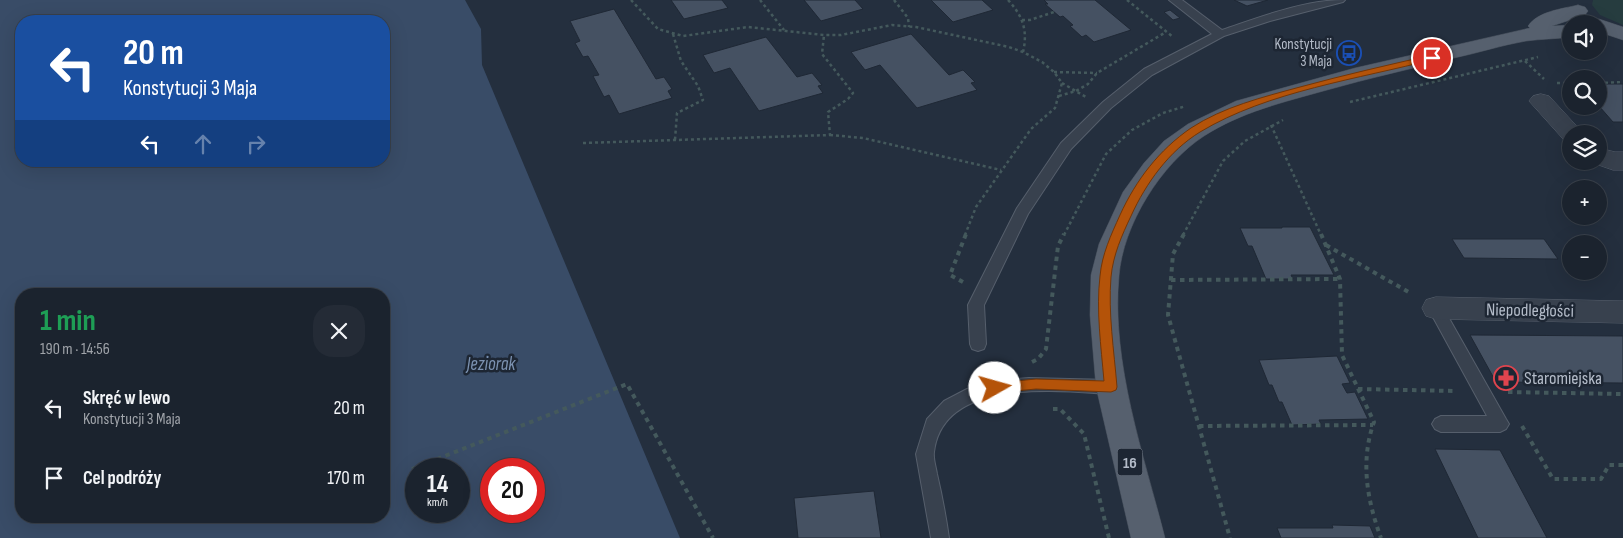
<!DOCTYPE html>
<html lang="pl">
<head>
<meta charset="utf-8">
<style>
  body { margin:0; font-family:"Sofia Sans Condensed",sans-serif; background:#242b36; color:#f1f3f6; height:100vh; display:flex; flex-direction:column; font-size:19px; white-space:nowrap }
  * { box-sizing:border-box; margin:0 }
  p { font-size:16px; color:#a0a4aa }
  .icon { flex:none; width:28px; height:28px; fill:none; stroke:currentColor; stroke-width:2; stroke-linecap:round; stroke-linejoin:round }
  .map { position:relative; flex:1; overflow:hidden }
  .panel { position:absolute; left:15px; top:288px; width:375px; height:235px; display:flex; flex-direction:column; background:#1b232e; border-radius:20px; box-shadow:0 5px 20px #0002,0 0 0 1px #39404a }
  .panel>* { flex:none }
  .guide { position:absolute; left:15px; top:15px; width:375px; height:152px; border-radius:20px; box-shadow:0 5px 20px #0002,0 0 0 1px #39404a; background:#1a4fa0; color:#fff; overflow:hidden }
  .tools { position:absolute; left:1562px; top:15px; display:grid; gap:10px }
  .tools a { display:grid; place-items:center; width:45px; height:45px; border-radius:50%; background:#1b232e; box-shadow:0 5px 20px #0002,0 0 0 1px #39404a; font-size:25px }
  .speed { position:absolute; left:405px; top:458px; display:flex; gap:10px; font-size:25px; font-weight:700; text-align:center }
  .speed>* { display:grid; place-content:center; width:65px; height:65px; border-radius:50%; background:#1b232e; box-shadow:0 5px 20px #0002,0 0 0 1px #39404a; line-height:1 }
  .speed small { font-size:12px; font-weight:400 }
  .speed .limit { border:8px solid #d22; background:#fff; color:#111 }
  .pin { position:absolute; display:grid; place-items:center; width:42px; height:42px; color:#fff; margin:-21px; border:2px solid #fff; border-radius:50%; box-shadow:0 1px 5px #0007 }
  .me { position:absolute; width:55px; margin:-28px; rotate:83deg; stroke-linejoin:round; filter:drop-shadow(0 0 4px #0008) }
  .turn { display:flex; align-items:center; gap:18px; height:105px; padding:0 25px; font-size:22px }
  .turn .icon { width:65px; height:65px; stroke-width:2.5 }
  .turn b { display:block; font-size:35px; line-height:42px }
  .lanes { display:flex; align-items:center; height:48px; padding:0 25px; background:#0003; justify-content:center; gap:25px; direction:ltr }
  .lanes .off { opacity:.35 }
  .round { display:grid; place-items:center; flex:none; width:52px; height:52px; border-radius:20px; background:#242b36 }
  .overview { display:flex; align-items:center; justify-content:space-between; height:85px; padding:0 25px }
  h1 { font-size:30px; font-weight:700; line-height:38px; color:#1e9e55 }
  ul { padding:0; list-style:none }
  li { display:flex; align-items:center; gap:15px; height:70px; padding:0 25px }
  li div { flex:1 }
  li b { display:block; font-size:19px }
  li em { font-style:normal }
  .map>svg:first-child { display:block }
  .green { fill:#263c3f }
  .water { fill:#394c67; fill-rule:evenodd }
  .building { fill:#455162; stroke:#1f2835 }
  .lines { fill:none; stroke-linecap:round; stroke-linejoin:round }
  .service-casing { stroke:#565f6c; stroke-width:2 }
  .minor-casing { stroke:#565f6c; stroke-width:1 }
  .primary-casing { stroke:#414a57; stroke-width:1 }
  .path-far1 { stroke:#44595c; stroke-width:2.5; stroke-dasharray:3 3; stroke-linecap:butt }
  .path { stroke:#44595c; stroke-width:4; stroke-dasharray:4.5 4.5; stroke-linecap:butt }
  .service { fill:#38414e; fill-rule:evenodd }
  .minor { fill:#38414e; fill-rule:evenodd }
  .primary { fill:#56606e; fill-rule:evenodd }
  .route { fill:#b45309; stroke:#753606 }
  .labels { text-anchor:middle; stroke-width:5; stroke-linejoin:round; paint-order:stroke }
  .far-poi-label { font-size:15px; fill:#b4bcc9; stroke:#1d2633; text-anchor:end }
  .shield { fill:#1d2633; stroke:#878f9c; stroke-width:1 }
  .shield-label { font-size:16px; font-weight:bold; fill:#b4bcc9 }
  .street-label { font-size:18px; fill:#b4bcc9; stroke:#1d2633 }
  .poi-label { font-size:18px; fill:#b4bcc9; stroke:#1d2633; text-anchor:start }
  .water-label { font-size:19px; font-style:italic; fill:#7c92b1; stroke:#1d2633 }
</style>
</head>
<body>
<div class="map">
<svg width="1623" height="538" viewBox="0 0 1623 538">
  <rect width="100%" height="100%" fill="#242f3e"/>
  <path class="green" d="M1593,0H1623V25L1600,15L1592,5Z"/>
  <path class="water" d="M0,0H465L481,29L482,65L680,538H0ZM21,21H384V161H21ZM21,294H384V516H21ZM416,469H459V511H416ZM491,469H534V511H491Z"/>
  <path class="building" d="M671,0H722L728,8L684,19Z
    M804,0H855L863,9L821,21Z
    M931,0H982L993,10L953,22Z
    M1044,0H1095L1131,30L1094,42L1086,35L1082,37L1070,26L1073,25L1063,16L1060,17L1045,4H1048Z
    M1234,0H1268L1247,6Z
    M614,9L656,79L664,77L672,89L668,91L672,98L619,114L609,95L604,97L593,76L599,75L588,56L583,57L575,43L580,41L570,21Z
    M1170,10L1180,18L1173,20L1164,12Z
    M911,34L949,75L963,70L975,82L971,83L977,90L917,108L880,65L865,70L851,52Z
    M766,37L797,77L812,73L822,85L818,86L823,93L759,111L730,68L714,73L703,55Z
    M1599,84H1623V122H1613L1599,106Z
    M1282,227H1310L1334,275H1291L1293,279H1266L1252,246H1248L1240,228H1282Z
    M1452,239H1544L1558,259L1464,258Z
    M1470,335L1623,336V383L1496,382Z
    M1337,356L1350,383L1342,384L1347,393L1355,392L1368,419L1319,420L1321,424L1292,425L1282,402H1279L1272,385H1269L1259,360Z
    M1435,449L1500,450L1547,538H1478Z
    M874,491L881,538H798L794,498Z
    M1332,525L1370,526L1375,538H1281L1277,528H1333Z"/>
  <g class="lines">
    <defs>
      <path id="service" d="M1169,0H1182L1222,30C1261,17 1303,0 1345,0L1343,2L1270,21L1224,36L1152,75L1111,108L1071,149L1028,214L984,305L986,344L984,349L978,351L972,349L970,344L968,305L1017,208L1061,143L1103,102L1144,69L1212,34Z
        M1436,302L1441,304L1506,419L1509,424L1506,429L1500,432H1441L1435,429L1432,424L1435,419L1441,416H1487L1428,308L1431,304Z
        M1029,378L1111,380L1117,382L1119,387L1117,392L1111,394C1058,391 943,377 934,452C933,459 936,467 937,474C942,495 946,517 949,538H931L916,454L927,419L944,401L967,389L1000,380Z"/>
      <path id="minor" d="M1541,94L1549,96L1584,134H1571V142L1564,140L1529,101L1533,96Z
        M1599,148L1615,152H1623V170H1613L1590,162L1599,161Z
        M1436,297L1623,301V323L1436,319L1426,316L1422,308L1426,300Z"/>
      <path id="primary" d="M1578,5L1585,7L1588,11L1585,15L1552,26L1571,25V37C1556,39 1541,39 1526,41C1502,45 1478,53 1454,58C1411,69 1369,78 1327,90C1284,102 1241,112 1204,136C1161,164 1123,225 1119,276C1111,363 1144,455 1165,538H1131L1096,387L1090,315L1091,275L1099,244L1123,192L1144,163L1164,141L1188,124L1236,101L1355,68L1530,28L1528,26C1538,11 1562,9 1578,5Z
        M1599,19L1623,27V40L1599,32V24H1589L1592,21Z"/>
    </defs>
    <use href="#service" class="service-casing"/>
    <use href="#minor" class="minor-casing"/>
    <use href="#primary" class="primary-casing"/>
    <path class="path-far1" d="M631,0L658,29L683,36L748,27L824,35H841L892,25L916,27L1009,47L1023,52L1042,62L1054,72L1062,83L1055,108L1031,129L976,207L965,235
      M760,0L784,30
      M894,0L908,18L909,27
      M1008,0C1023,16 1028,31 1023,52
      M1127,0L1173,37
      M1022,20H1030L1054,12
      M673,34L681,61L698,86L703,100L677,113L675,140
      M1525,61L1544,79
      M1054,72L1097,73
      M1062,83L1086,97
      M1557,83H1571
      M1599,83L1623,82
      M1059,96L1076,91L1088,84L1097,73L1166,32
      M1350,102L1538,57
      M1271,125L1321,235
      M830,135L863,138L1001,170
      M583,143L830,135L828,112L848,99L853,93L822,54L824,35
      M1064,235L1106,154L1132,130L1163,113L1186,106
      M1183,235L1223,161L1245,141L1283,120"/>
    <path class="path" d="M1184,234L1173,254L1168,315L1230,538
      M1321,234L1340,279L1342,355L1374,422C1360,461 1367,500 1381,538
      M1326,245L1412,294
      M1171,280L1340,279
      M963,282L950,275L966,234
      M1032,362L1038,359L1046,349L1058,246L1064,234
      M1358,389L1457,391
      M1508,392L1623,394
      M1053,409H1060L1084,434L1109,538
      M1199,426L1373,425
      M1522,426L1553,479H1601L1609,465H1623
      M412,469L627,384L713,538"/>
    <use href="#service" class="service"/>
    <use href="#minor" class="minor"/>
    <use href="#primary" class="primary"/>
  </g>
  <path class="route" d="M1432,55L1437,58L1435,59C1359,79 1268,91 1200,132C1169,151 1146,183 1131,216C1122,235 1113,255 1111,277C1108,313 1114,350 1117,387L1116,390L1111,392L1036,389L995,393L991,392L989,388L991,384L995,383L1036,379L1104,381C1101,346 1096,310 1100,276C1102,254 1111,235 1120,215C1136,180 1159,150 1191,128C1223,107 1263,97 1300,87C1344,75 1388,65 1432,55Z"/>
  <defs>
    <symbol id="bus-ring" viewBox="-11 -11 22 22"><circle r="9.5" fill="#1d2633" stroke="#1a4fb4" stroke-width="1.5"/><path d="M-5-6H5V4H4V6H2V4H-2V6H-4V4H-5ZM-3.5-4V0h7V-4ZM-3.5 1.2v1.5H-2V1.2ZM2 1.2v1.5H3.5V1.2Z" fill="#1a4fb4"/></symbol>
    <symbol id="pharmacy-ring" viewBox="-11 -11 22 22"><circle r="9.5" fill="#1d2633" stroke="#e0444e" stroke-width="1.5"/><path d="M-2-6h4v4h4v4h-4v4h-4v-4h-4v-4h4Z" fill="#e0444e"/></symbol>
  </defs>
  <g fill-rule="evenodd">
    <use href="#bus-ring" x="1335" y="39" width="28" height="28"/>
    <use href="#pharmacy-ring" x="1492" y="364" width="28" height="28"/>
  </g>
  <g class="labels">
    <g class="far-poi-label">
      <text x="1332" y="49">Konstytucji<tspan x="1332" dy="17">3 Maja</tspan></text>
    </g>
    <rect class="shield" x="1117.5" y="448.5" width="25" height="27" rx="4"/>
    <g class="shield-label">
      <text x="1130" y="468">16</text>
    </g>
    <g class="street-label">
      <text transform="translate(1530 310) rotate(1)" y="6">Niepodległości</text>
    </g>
    <g class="poi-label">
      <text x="1524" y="384">Staromiejska</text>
    </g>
    <g class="water-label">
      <text x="491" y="370">Jeziorak</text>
    </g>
  </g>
</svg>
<div class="tools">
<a><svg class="icon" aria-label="sound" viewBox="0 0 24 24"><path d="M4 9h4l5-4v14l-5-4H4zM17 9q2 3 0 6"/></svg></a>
<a><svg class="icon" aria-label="search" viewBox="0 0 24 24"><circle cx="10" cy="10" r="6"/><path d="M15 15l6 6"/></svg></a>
<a><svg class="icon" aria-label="layers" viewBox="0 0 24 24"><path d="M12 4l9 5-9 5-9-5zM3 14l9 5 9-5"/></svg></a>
<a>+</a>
<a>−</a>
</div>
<div class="speed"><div>14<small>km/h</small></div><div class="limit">20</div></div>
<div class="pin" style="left:1432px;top:58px;background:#d93025"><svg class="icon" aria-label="arrive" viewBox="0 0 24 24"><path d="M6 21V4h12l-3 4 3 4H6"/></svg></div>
<svg class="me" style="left:995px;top:388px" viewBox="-20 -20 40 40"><circle r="19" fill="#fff"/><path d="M0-13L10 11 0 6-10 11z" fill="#b45309"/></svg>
<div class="guide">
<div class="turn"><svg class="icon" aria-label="left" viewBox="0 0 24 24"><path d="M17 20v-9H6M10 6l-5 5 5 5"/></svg><div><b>20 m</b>Konstytucji 3 Maja</div></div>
<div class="lanes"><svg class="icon" aria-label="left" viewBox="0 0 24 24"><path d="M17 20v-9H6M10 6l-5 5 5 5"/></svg><svg class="icon off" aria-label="ahead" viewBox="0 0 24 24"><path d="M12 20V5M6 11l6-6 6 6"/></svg><svg class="icon off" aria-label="right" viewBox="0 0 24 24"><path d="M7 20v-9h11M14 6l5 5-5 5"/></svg></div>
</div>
<section class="panel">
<div class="overview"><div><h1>1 min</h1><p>190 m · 14:56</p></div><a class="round"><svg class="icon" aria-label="close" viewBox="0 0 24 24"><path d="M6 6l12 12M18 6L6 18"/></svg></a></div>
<ul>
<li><svg class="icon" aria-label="left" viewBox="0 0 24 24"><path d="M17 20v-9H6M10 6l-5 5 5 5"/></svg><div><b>Skręć w lewo</b><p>Konstytucji 3 Maja</p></div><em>20 m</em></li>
<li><svg class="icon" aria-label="arrive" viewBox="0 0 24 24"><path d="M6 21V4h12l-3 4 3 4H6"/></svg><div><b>Cel podróży</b></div><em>170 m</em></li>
</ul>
</section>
</div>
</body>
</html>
